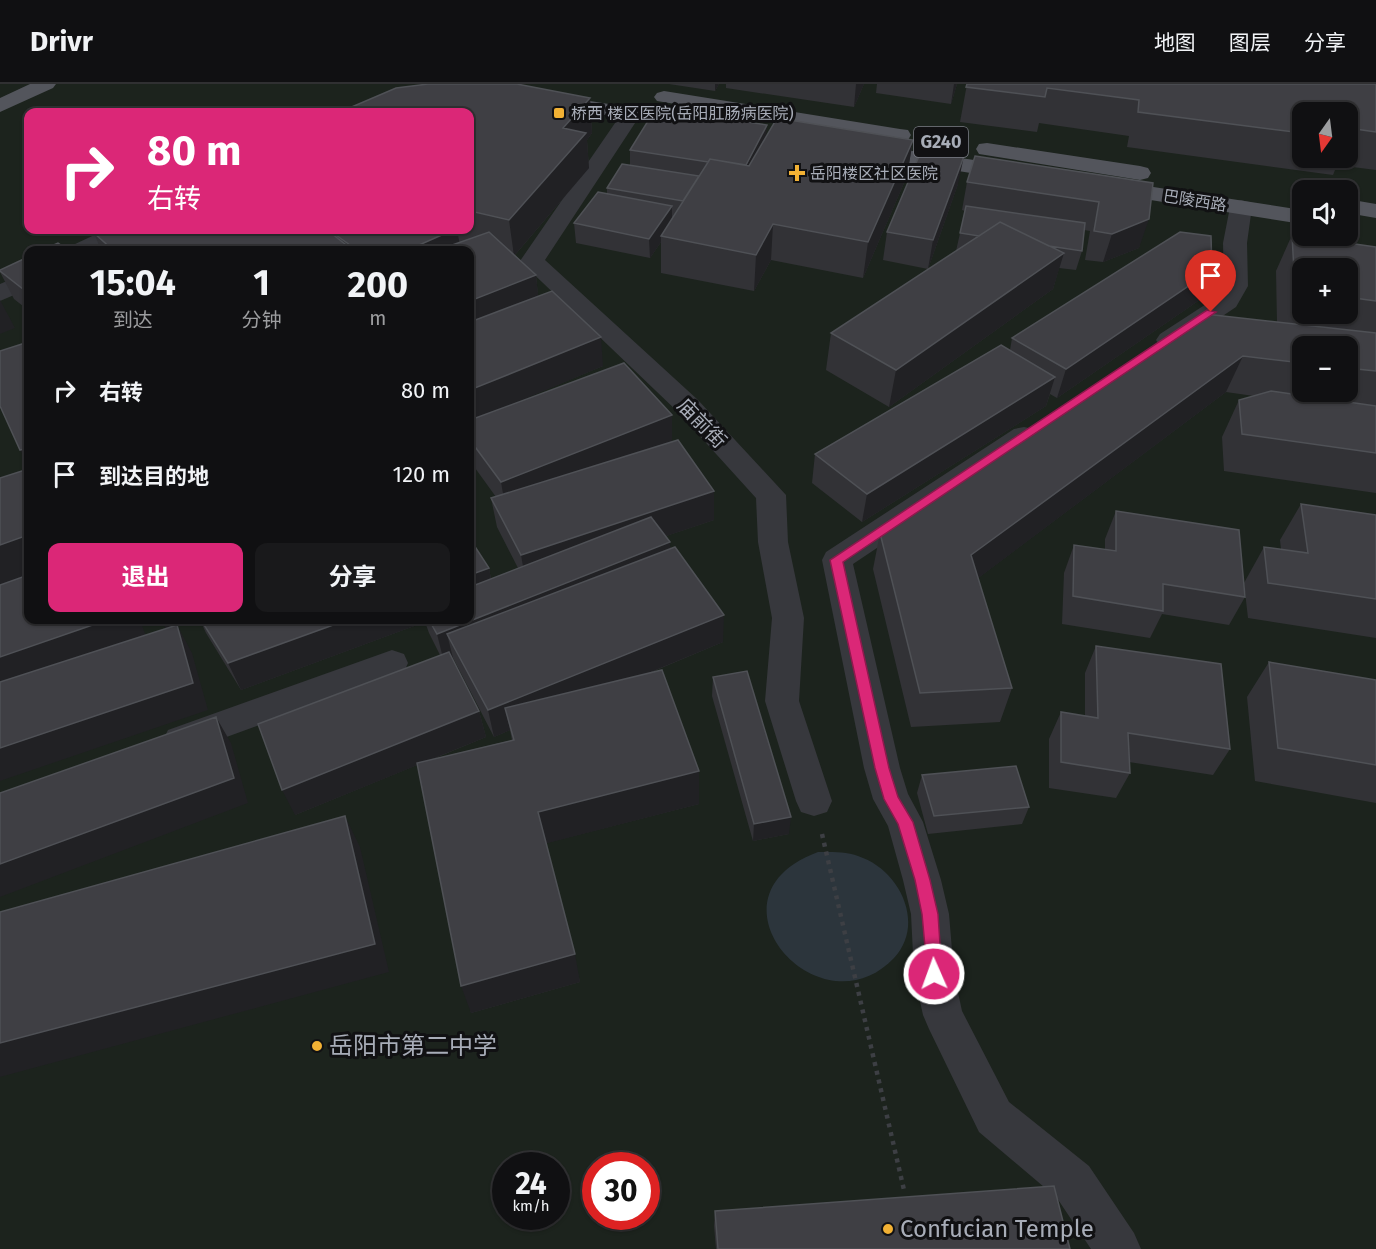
<!DOCTYPE html>
<html lang="zh">
<head>
<meta charset="utf-8">
<style>
  body { margin:0; font-family:"Fira Sans","Noto Sans SC",sans-serif; background:#19191b; color:#f1f3f6; height:100vh; display:flex; flex-direction:column; font-size:22px; white-space:nowrap }
  * { box-sizing:border-box; margin:0 }
  p { font-size:20px; color:#9c9d9f }
  .icon { flex:none; width:33px; height:33px; fill:none; stroke:currentColor; stroke-width:2; stroke-linecap:round; stroke-linejoin:round }
  .map { position:relative; flex:1; overflow:hidden }
  .panel { position:absolute; left:24px; top:162px; width:450px; height:378px; display:flex; flex-direction:column; background:#101012; border-radius:12px; box-shadow:0 2px 4px #0004,0 0 0 2px #303032 }
  .panel>* { flex:none }
  .hud { position:absolute; left:24px; top:24px; width:450px; height:126px; border-radius:12px; box-shadow:0 2px 4px #0004,0 0 0 2px #303032; background:#db2777; color:#fff; overflow:hidden }
  .needle { width:39px; rotate:194deg }
  .buttons { position:absolute; left:1292px; top:18px; display:grid; gap:12px }
  .buttons a { display:grid; place-items:center; width:66px; height:66px; border-radius:12px; background:#101012; box-shadow:0 2px 4px #0004,0 0 0 2px #303032; font-size:30px }
  .speed { position:absolute; left:492px; top:1068px; display:flex; gap:12px; font-size:30px; font-weight:700; text-align:center }
  .speed>* { display:grid; place-content:center; width:78px; height:78px; border-radius:50%; background:#101012; box-shadow:0 2px 4px #0004,0 0 0 2px #303032; line-height:1 }
  .speed small { font-size:15px; font-weight:400 }
  .speed .limit { border:9px solid #d22; background:#fff; color:#111 }
  .pin { position:absolute; display:grid; place-items:center; width:51px; height:51px; color:#fff; margin:-62px -26px; border-radius:50% 50% 50% 0; rotate:-45deg; box-shadow:0 0 6px #0007 }
  .pin .icon { rotate:45deg }
  .me { position:absolute; width:66px; margin:-33px; rotate:358deg; stroke-linejoin:round; filter:drop-shadow(0 0 4px #0008) }
  .turn { display:flex; align-items:center; gap:21px; height:126px; padding:0 24px; font-size:27px }
  .turn .icon { width:78px; height:78px; stroke-width:2.5 }
  .turn b { display:block; font-size:42px; line-height:51px }
  .eta { display:flex; justify-content:space-evenly; align-items:center; height:102px; text-align:center }
  .eta b { font-size:36px; font-weight:700; line-height:42px }
  .primary-button { display:flex; gap:12px; margin-top:auto; padding:12px 24px }
  .primary-button a { flex:1; height:69px; border-radius:12px; background:#db2777; color:#fff; font-size:24px; font-weight:700; line-height:69px; text-align:center }
  .primary-button a+a { background:#19191b; color:#f1f3f6 }
  ul { padding:0; list-style:none }
  li { display:flex; align-items:center; gap:18px; height:84px; padding:0 24px }
  li div { flex:1 }
  li b { display:block; font-size:22px }
  li em { font-style:normal }
  header { display:flex; align-items:center; gap:36px; box-sizing:border-box; height:84px; padding:0 30px; background:#101012; border-bottom:2px solid #303032 }
  header strong { font-size:28px }
  nav { display:flex; gap:33px; margin-inline-start:auto; font-size:21px }
  .map>svg:first-child { display:block }
  .green { fill:#1c231d; fill-rule:evenodd }
  .water { fill:#2c353c }
  .lines { fill:none; stroke-linecap:round; stroke-linejoin:round }
  .path { stroke:#3d3f44; stroke-width:4.5; stroke-dasharray:4 5; stroke-linecap:butt }
  .minor { fill:#37383d; fill-rule:evenodd }
  .primary { fill:#53555c; fill-rule:evenodd }
  .wall { fill:#323236; fill-rule:evenodd }
  .shaded-wall { fill:#212124 }
  .building { fill:#3f3f44; stroke:#4f5156; stroke-width:1.5 }
  .route { fill:#db2777; stroke:#8e194d; stroke-width:1.5 }
  .poi-dot { fill:#f2b134; stroke:#111113; stroke-width:2 }
  .labels { text-anchor:middle; stroke-width:6; stroke-linejoin:round; paint-order:stroke }
  .far-poi-label { font-size:16px; fill:#a8adb8; stroke:#111113; text-anchor:start }
  .far-street-label { font-size:16px; fill:#a8adb8; stroke:#111113 }
  .shield { fill:#111113; stroke:#7b7e86; stroke-width:1.5 }
  .shield-label { font-size:18px; font-weight:bold; fill:#a8adb8 }
  .street-label { font-size:20px; fill:#a8adb8; stroke:#111113 }
  .near-poi-label { font-size:24px; fill:#a8adb8; stroke:#111113; text-anchor:start }
</style>
</head>
<body>
<header>
<strong>Drivr</strong>
<nav><a>地图</a><a>图层</a><a>分享</a></nav>
</header>
<div class="map">
<svg width="1376" height="1165" viewBox="0 0 1376 1165">
  <rect width="100%" height="100%" fill="#161618"/>
  <path class="green" d="M0,0H1376V1165H0ZM28,28H470V146H28ZM1302,28H1347V74H1302ZM1302,106H1347V152H1302ZM28,166H470V536H28ZM1302,184H1347V230H1302ZM1302,262H1347V308H1302ZM506,1082H556V1132H506ZM596,1082H646V1132H596Z"/>
  <path class="water" d="M818,768C834,768 848,767 863,774C901,789 925,841 894,874C820,952 696,813 818,768Z"/>
  <g class="lines">
    <path class="path" d="M822,750L904,1106"/>
    <path class="minor" d="M631,24L638,26L641,30L545,176L698,316L786,411L788,458L804,534L799,617L832,717L827,728L814,732L801,728L796,717L765,617L772,534L758,458L756,414L678,328L520,177L624,26Z
      M1241,116L1249,118L1252,123L1247,159L1248,202L1236,223L1178,262L1169,264L1160,262L1156,256L1160,250L1217,213L1224,202L1223,159L1230,123L1233,118Z
      M105,146H134C121,165 89,168 69,166L73,161Z
      M28,188V205L0,217V200Z
      M1024,343L1034,345L1038,352L1034,359L853,480L900,684L908,710L923,738L941,796L949,830L954,890L962,927L1009,1018L1089,1082L1134,1149L1141,1165H1091L1057,1114L979,1048L929,945L923,931L914,890L911,830L903,796L888,742L873,715L864,684L822,476L826,468L1014,345Z
      M392,566L404,570L408,579L404,588L180,670L168,666L163,656L168,646Z"/>
    <path class="primary" d="M30,0H56L53,4L0,28V14Z
      M664,7L900,45L908,46L911,51L908,56L900,57L657,17L654,13L657,9Z
      M547,10L695,34L702,36L706,40L702,44L695,46L540,20L537,16L540,12Z
      M987,59L1140,82L1148,84L1151,89L1148,94L1140,96L979,70L976,65L979,60Z
      M865,60L1015,82L1023,84L1026,89L1023,94L1015,96L857,71L854,66L857,61Z
      M1108,96L1302,126V140L1100,108L1097,103L1100,98Z
      M1347,115L1376,120V134L1347,129Z"/>
  </g>
  <path class="wall" d="M669,0H719L715,7Z
    M726,0H864L854,23L726,4Z
    M877,0H957L951,20L876,9Z
    M967,0H1376V86L1337,81L1333,91L1127,63L1129,52L1039,39L1037,48L960,38ZM1302,28H1347V74H1302Z
    M590,14L592,49L587,56L589,84L515,171L536,191L538,212L603,282L504,323L672,331V358L714,407V436L666,452L671,465L723,558L647,590L699,720L546,759L580,898L471,929L417,681L295,731L440,571L429,549L425,538L241,606L206,549L200,536H470L489,484L491,495L518,484L497,443L491,414L496,413L470,377V166H101L94,149L103,146H470V28ZM452,574H453L494,653L510,646L512,656L433,675L486,653L479,627Z
    M766,52L913,56L907,92L863,194L771,176L754,207L661,189V158L650,174L576,159L574,139L607,110V104L630,81V66Z
    M967,98L1153,99L1139,164L1103,178L1085,176L1090,147L1084,146L1082,167L1076,186L1059,184L1053,205L889,323L826,286L831,249L956,167L965,127L962,126Z
    M958,100L928,185L883,176L887,148Z
    M1292,151L1376,163V409L1224,387L1222,353L1239,316L1254,312L1226,308L978,494L1012,604L1000,638L911,643L873,485L880,449L1277,238L1276,187ZM1302,184H1347V230H1302ZM1302,262H1347V308H1302Z
    M28,173V226L14,215L0,188V186Z
    M1201,215L1057,314L1050,310L1046,322L862,438L812,399L815,370L1010,266L1012,254Z
    M1301,420L1376,431V554L1248,534L1244,499L1264,463L1281,465L1280,456Z
    M1116,427L1245,513L1229,541L1162,530L1150,554L1062,540L1064,489L1074,461L1105,466V455Z
    M1096,562L1230,665L1213,691L1129,678L1130,689L1116,714L1049,704V655L1061,628L1085,632V589Z
    M1269,578L1376,596V719L1255,697L1247,613Z
    M713,593L789,750L753,757L712,612Z
    M922,691L1029,723L1022,740L928,750L917,709Z
    M715,1127L1070,1165H716L714,1142Z"/>
  <path class="shaded-wall" d="M715,0H719L715,7Z
    M856,0H864L854,23Z
    M954,0H957L951,20Z
    M590,14L592,49L587,56L589,84L514,172L509,136L563,44Z
    M767,41L765,69L744,112L745,84Z
    M913,56L907,92L863,194L868,158Z
    M964,72L958,100L928,185L933,156Z
    M672,122V142L661,152V158L650,174L649,155Z
    M1149,135L1139,164L1103,178L1112,150Z
    M773,140L771,176L754,207L756,171Z
    M453,146H457L461,166H408Z
    M1064,169L1053,205L889,323L896,286Z
    M1212,186L1201,215L1057,314L1066,285Z
    M536,191L539,219L470,247V217Z
    M0,216L15,244L0,250Z
    M601,253L603,282L470,338V306Z
    M1243,272L1226,308L961,507L971,471Z
    M1055,293L1046,322L862,438L867,410Z
    M672,331V360L506,427L501,398Z
    M28,364V380L20,366Z
    M714,407V436L526,499L521,471Z
    M28,451V495L0,505V461Z
    M670,458L671,487L447,550L453,574L444,578L437,550Z
    M489,484L494,512L470,521V491Z
    M724,531L723,558L511,646L505,624L510,646L494,653L488,626Z
    M107,536H140L147,555L0,607V573Z
    M161,536H192L166,545Z
    M347,536H425V538L241,606L228,579Z
    M177,541L192,569L208,626L0,697V664Z
    M479,627L486,653L295,731L282,706Z
    M216,633L231,659L248,719L0,813V780Z
    M699,687V720L544,760L538,728Z
    M345,732L360,763L389,888L0,993V959Z
    M791,733L789,750L753,757L754,740Z
    M575,870L580,898L471,929L461,902Z"/>
  <path class="building" d="M428,0H517L590,14L563,44L586,49L509,136L470,127V64L474,59L470,58V28H340L396,4Z
    M967,0H1376V48L1348,44L1349,55H1347V28H1302V49L1138,28L1139,16L1047,4L1045,13L966,3Z
    M656,24L767,41L746,81L710,75L708,78L630,66Z
    M777,34L913,56L868,158L773,140L756,171L661,152L710,75L749,82Z
    M922,65L964,72L933,156L887,148Z
    M975,72L1153,99L1149,135L1112,150L1094,147L1099,118L967,98Z
    M622,80L699,92L683,117L607,104Z
    M598,108L672,122L649,155L574,139Z
    M966,122L1085,139L1082,167L1049,162L1000,138L979,152L960,149Z
    M1000,138L1064,169L896,286L831,249Z
    M103,146H327L350,164L343,166H113L94,149Z
    M329,146H453L408,166H357Z
    M489,148L536,191L470,217V166H438Z
    M1180,148L1211,152L1212,186L1066,285L1012,254Z
    M1292,151L1376,163V217L1347,213V184H1302V206L1295,205Z
    M58,159L68,166H42Z
    M28,173V209L0,187V186Z
    M552,207L601,253L470,306V238Z
    M1205,230L1376,249V287L1347,284V262H1302V279L1243,272L971,471L1012,604L920,609L880,449Z
    M28,258V364L20,366L0,322V267Z
    M1001,261L1055,293L867,410L815,370Z
    M624,279L672,331L501,398L470,356V336Z
    M1271,307L1376,322V369L1242,350L1239,316Z
    M678,356L714,407L521,471L491,414Z
    M28,385V451L0,461V394Z
    M1301,420L1376,431V515L1268,499L1264,463L1308,469Z
    M1116,427L1239,446L1245,513L1163,500V527L1073,512L1074,461L1116,467Z
    M651,433L670,458L437,550L429,536H470V503Z
    M470,455L489,484L470,491Z
    M675,463L724,531L488,626L447,550Z
    M28,491V536H107L0,573V501Z
    M201,536H347L228,579Z
    M177,541L193,599L0,664V598Z
    M1096,562L1221,580L1230,665L1128,649L1130,689L1061,678V628L1098,634Z
    M449,568L479,627L282,706L258,640Z
    M1269,578L1376,596V681L1278,664Z
    M662,586L699,687L538,728L575,870L461,902L417,679L514,656L505,624Z
    M747,587L791,733L754,740L713,593Z
    M216,633L234,694L0,780V709Z
    M1016,682L1029,723L934,732L922,691Z
    M345,732L375,860L0,959V828Z
    M1054,1102L1070,1165H718L715,1127Z"/>
  <path class="route" d="M1207,226L1216,228L843,478L889,684L898,713L913,738L930,796L938,830L942,890L940,896L934,898L928,896L922,830L915,796L898,740L884,715L875,684L830,476Z"/>
  <g class="poi-dot">
    <rect x="553" y="23" width="12" height="12" rx="3"/>
    <path d="M794 80h6v6h6v6h-6v6h-6v-6h-6v-6h6z"/>
    <circle cx="317" cy="962" r="6"/>
    <circle cx="888" cy="1145" r="6"/>
  </g>
  <g class="labels">
    <g class="far-poi-label">
      <text x="571" y="35">桥西 楼区医院(岳阳肛肠病医院)</text>
      <text x="810" y="95">岳阳楼区社区医院</text>
    </g>
    <g class="far-street-label">
      <text transform="translate(1195 116) rotate(9)" y="6">巴陵西路</text>
    </g>
    <rect class="shield" x="914" y="43" width="54" height="30" rx="4.5"/>
    <g class="shield-label">
      <text x="941" y="64">G240</text>
    </g>
    <g class="street-label">
      <text transform="translate(702 339) rotate(46)" y="7">庙前街</text>
    </g>
    <g class="near-poi-label">
      <text x="329" y="970">岳阳市第二中学</text>
      <text x="900" y="1153">Confucian Temple</text>
    </g>
  </g>
</svg>
<div class="buttons">
<a><svg class="needle" viewBox="-14 -14 28 28"><path d="M0-13l5 13h-10z" fill="#e53935"/><path d="M0 13l5-13h-10z" fill="#9c9d9f"/></svg></a>
<a><svg class="icon" aria-label="sound" viewBox="0 0 24 24"><path d="M4 9h4l5-4v14l-5-4H4zM17 9q2 3 0 6"/></svg></a>
<a>+</a>
<a>−</a>
</div>
<div class="speed"><div>24<small>km/h</small></div><div class="limit">30</div></div>
<div class="pin" style="left:1211px;top:228px;background:#d93025"><svg class="icon" aria-label="arrive" viewBox="0 0 24 24"><path d="M6 21V4h12l-3 4 3 4H6"/></svg></div>
<svg class="me" style="left:934px;top:890px" viewBox="-20 -20 40 40"><circle r="17" fill="#db2777" stroke="#fff" stroke-width="3"/><path d="M0-11L8 9 0 5-8 9z" fill="#fff"/></svg>
<div class="hud">
<div class="turn"><svg class="icon" aria-label="right" viewBox="0 0 24 24"><path d="M7 20v-9h11M14 6l5 5-5 5"/></svg><div><b>80 m</b>右转</div></div>
</div>
<section class="panel">
<div class="eta">
<div><b>15:04</b><p>到达</p></div>
<div><b>1</b><p>分钟</p></div>
<div><b>200</b><p>m</p></div>
</div>
<ul>
<li><svg class="icon" aria-label="right" viewBox="0 0 24 24"><path d="M7 20v-9h11M14 6l5 5-5 5"/></svg><div><b>右转</b></div><em>80 m</em></li>
<li><svg class="icon" aria-label="arrive" viewBox="0 0 24 24"><path d="M6 21V4h12l-3 4 3 4H6"/></svg><div><b>到达目的地</b></div><em>120 m</em></li>
</ul>
<div class="primary-button"><a>退出</a><a>分享</a></div>
</section>
</div>
</body>
</html>
